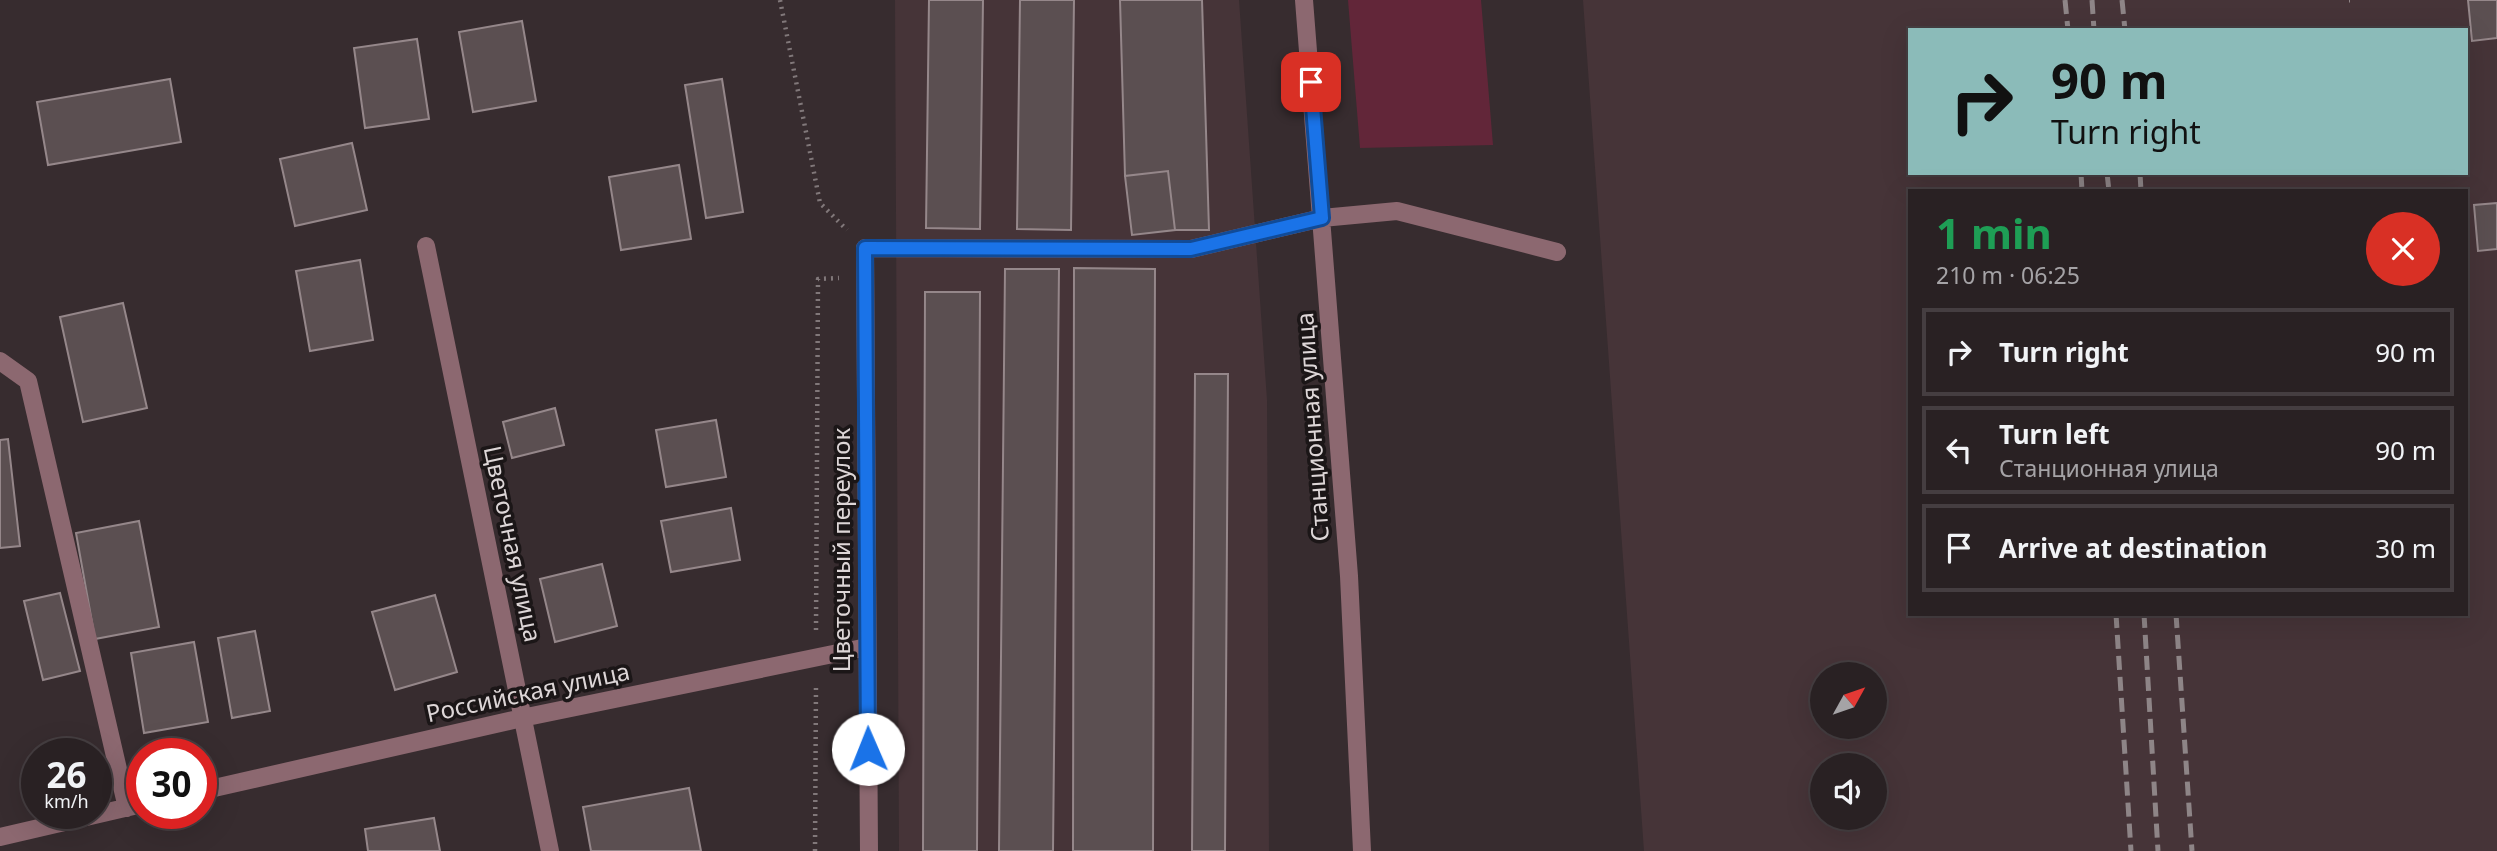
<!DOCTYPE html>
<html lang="en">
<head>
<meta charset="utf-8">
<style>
  body { margin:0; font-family:"Noto Sans",sans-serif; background:#31292b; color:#f1f3f6; height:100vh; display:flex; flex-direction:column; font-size:26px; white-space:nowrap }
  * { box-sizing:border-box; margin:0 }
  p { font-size:23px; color:#a5a3a6 }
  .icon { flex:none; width:38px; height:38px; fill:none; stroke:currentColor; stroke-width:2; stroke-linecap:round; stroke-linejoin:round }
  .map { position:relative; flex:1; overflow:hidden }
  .panel { position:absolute; left:1908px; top:189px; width:560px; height:427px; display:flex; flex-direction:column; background:#292123; border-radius:0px; box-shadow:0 7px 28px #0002,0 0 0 2px #453e41 }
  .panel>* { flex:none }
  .guide { position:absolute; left:1908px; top:28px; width:560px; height:147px; border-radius:0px; box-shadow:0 7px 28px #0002,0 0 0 2px #453e41; background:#8bbbb9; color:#111; overflow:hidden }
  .needle { width:46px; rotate:50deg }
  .fabs { position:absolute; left:1810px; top:662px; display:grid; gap:14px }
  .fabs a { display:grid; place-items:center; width:77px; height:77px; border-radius:50%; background:#292123; box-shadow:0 7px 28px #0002,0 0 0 2px #453e41; font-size:35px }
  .speed { position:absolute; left:21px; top:738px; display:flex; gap:14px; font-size:35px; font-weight:700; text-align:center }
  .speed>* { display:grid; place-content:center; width:91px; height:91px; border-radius:50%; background:#292123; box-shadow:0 7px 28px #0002,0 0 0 2px #453e41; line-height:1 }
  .speed small { font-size:18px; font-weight:400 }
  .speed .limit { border:10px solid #d22; background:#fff; color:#111 }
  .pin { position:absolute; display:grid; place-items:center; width:60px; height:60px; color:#fff; margin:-30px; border-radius:14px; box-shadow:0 4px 10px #0006 }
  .me { position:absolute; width:77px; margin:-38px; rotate:359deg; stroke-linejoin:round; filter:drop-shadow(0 0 5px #0008) }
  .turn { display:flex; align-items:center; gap:24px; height:147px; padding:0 28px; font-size:32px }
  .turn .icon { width:91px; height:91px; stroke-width:2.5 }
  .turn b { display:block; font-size:49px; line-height:60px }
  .round { display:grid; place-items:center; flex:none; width:74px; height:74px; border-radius:37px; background:#31292b }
  .head { display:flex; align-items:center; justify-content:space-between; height:119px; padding:0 28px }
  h1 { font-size:42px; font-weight:700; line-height:52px; color:#1e9e55 }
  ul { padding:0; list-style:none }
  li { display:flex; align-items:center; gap:21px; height:88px; margin:0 14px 10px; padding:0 14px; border:4px solid #453e41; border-radius:0px }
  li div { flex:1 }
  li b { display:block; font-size:26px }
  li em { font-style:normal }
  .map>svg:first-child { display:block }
  .built { fill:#463438; fill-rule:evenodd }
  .green { fill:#622639 }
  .building { fill:#5b4f51; stroke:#95878a; stroke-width:2 }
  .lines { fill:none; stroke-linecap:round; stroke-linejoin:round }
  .path { stroke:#81787a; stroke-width:4.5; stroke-dasharray:2 5; stroke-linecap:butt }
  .minor { stroke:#8c6870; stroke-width:18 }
  .rail { stroke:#8e8587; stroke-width:5; stroke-dasharray:14 7; stroke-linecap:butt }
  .route-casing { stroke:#114b97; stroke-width:18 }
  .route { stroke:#1a73e8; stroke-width:12 }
  .labels { text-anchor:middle; stroke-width:7; stroke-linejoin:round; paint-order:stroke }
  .street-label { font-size:24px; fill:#ddd6d7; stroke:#1b1617 }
</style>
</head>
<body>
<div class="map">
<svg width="2497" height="851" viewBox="0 0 2497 851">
  <rect width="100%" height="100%" fill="#372c2f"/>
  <path class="built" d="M895,0H1239L1267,400L1269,851H899Z
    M1583,0H2497V851H1644ZM1909,30H2466V173H1909ZM1909,191H2466V614H1909ZM1822,674H1874V726H1822ZM1822,765H1874V817H1822Z"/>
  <path class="green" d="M1348,0H1481L1493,145L1360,148Z"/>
  <path class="building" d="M929,0H983L980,229L926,228Z
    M1020,0H1074L1071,230L1017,229Z
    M1120,0H1202L1209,230H1175L1168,171L1125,176Z
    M2468,0H2497V38L2472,41Z
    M522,21L536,101L473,112L459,32Z
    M417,39L429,119L365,128L354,48Z
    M170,79L181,142L48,165L37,102Z
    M722,79L743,212L706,218L685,85Z
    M352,143L367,210L295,226L280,159Z
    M679,165L691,239L621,250L609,177Z
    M1168,171L1175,230L1132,235L1125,176Z
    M2497,203V249L2478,251L2474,205Z
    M360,260L373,340L310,351L296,271Z
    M1074,268L1155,269L1153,851H1073Z
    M1005,269H1059L1053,851H999Z
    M925,292H980L977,851H923Z
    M123,303L147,408L83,422L60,317Z
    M1195,374H1228L1225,851H1192Z
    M555,408L564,445L512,458L503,422Z
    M716,420L726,477L666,487L656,430Z
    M8,439L20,546L0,548V440Z
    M731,508L740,560L671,572L661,521Z
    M139,521L159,627L95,639L76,533Z
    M602,564L617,626L555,642L540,579Z
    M60,593L80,671L43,680L24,601Z
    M435,595L457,672L395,690L372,612Z
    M255,631L270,711L232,718L218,638Z
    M194,642L208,722L144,733L131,653Z
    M689,788L701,851H591L583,807Z
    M434,818L440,851H368L365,829Z"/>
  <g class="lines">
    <path class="path" d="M780,0L820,203L847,230
      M816,630L818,279L839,278
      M815,851L816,684"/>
    <path class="minor" d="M1304,0L1349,576L1362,851
      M426,246L550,851
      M0,361L28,381L127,808
      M201,791L522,718L867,647
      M0,837L142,804
      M869,851L865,248L1191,249L1322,218L1397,211L1557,252"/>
    <path class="rail" d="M2065,0L2068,30
      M2092,0L2094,30
      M2122,0L2125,30
      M2349,0H2350
      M2081,173L2082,191
      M2107,173L2109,191
      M2140,173L2141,191
      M2116,614L2131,851
      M2144,614L2158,851
      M2176,614L2192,851"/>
  </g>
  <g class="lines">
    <defs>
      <path id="route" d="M868,749L865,248L1191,249L1322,218L1311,82"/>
    </defs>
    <use href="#route" class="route-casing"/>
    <use href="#route" class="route"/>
  </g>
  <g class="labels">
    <g class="street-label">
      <text transform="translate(1313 427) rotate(-94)" y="8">Станционная улица</text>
      <text transform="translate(512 544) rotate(78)" y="8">Цветочная улица</text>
      <text transform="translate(842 550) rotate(-90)" y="8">Цветочный переулок</text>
      <text transform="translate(528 693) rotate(-12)" y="8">Российская улица</text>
    </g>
  </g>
</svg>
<div class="fabs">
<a><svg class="needle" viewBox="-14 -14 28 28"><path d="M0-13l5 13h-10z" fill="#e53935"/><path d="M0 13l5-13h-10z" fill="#a5a3a6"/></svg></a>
<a><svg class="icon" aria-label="sound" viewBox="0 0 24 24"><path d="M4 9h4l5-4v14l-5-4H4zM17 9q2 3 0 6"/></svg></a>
</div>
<div class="speed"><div>26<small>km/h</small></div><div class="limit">30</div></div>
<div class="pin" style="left:1311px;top:82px;background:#d93025"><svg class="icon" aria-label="arrive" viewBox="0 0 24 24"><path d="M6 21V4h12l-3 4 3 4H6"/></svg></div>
<svg class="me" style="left:868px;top:749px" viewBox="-20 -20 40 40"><circle r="19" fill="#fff"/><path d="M0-13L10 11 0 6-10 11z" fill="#1a73e8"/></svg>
<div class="guide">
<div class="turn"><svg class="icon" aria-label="right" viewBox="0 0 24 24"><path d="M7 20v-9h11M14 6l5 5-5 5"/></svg><div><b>90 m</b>Turn right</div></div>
</div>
<section class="panel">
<div class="head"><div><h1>1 min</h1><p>210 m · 06:25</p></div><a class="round" style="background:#d93025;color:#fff"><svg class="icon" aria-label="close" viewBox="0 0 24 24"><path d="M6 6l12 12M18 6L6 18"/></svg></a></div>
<ul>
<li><svg class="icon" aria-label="right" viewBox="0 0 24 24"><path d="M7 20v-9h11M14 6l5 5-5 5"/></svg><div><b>Turn right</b></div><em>90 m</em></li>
<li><svg class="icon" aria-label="left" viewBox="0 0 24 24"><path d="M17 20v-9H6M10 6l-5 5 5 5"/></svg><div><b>Turn left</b><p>Станционная улица</p></div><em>90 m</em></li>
<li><svg class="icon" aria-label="arrive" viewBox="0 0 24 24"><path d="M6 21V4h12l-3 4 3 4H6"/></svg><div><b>Arrive at destination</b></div><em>30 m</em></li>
</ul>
</section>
</div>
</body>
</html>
